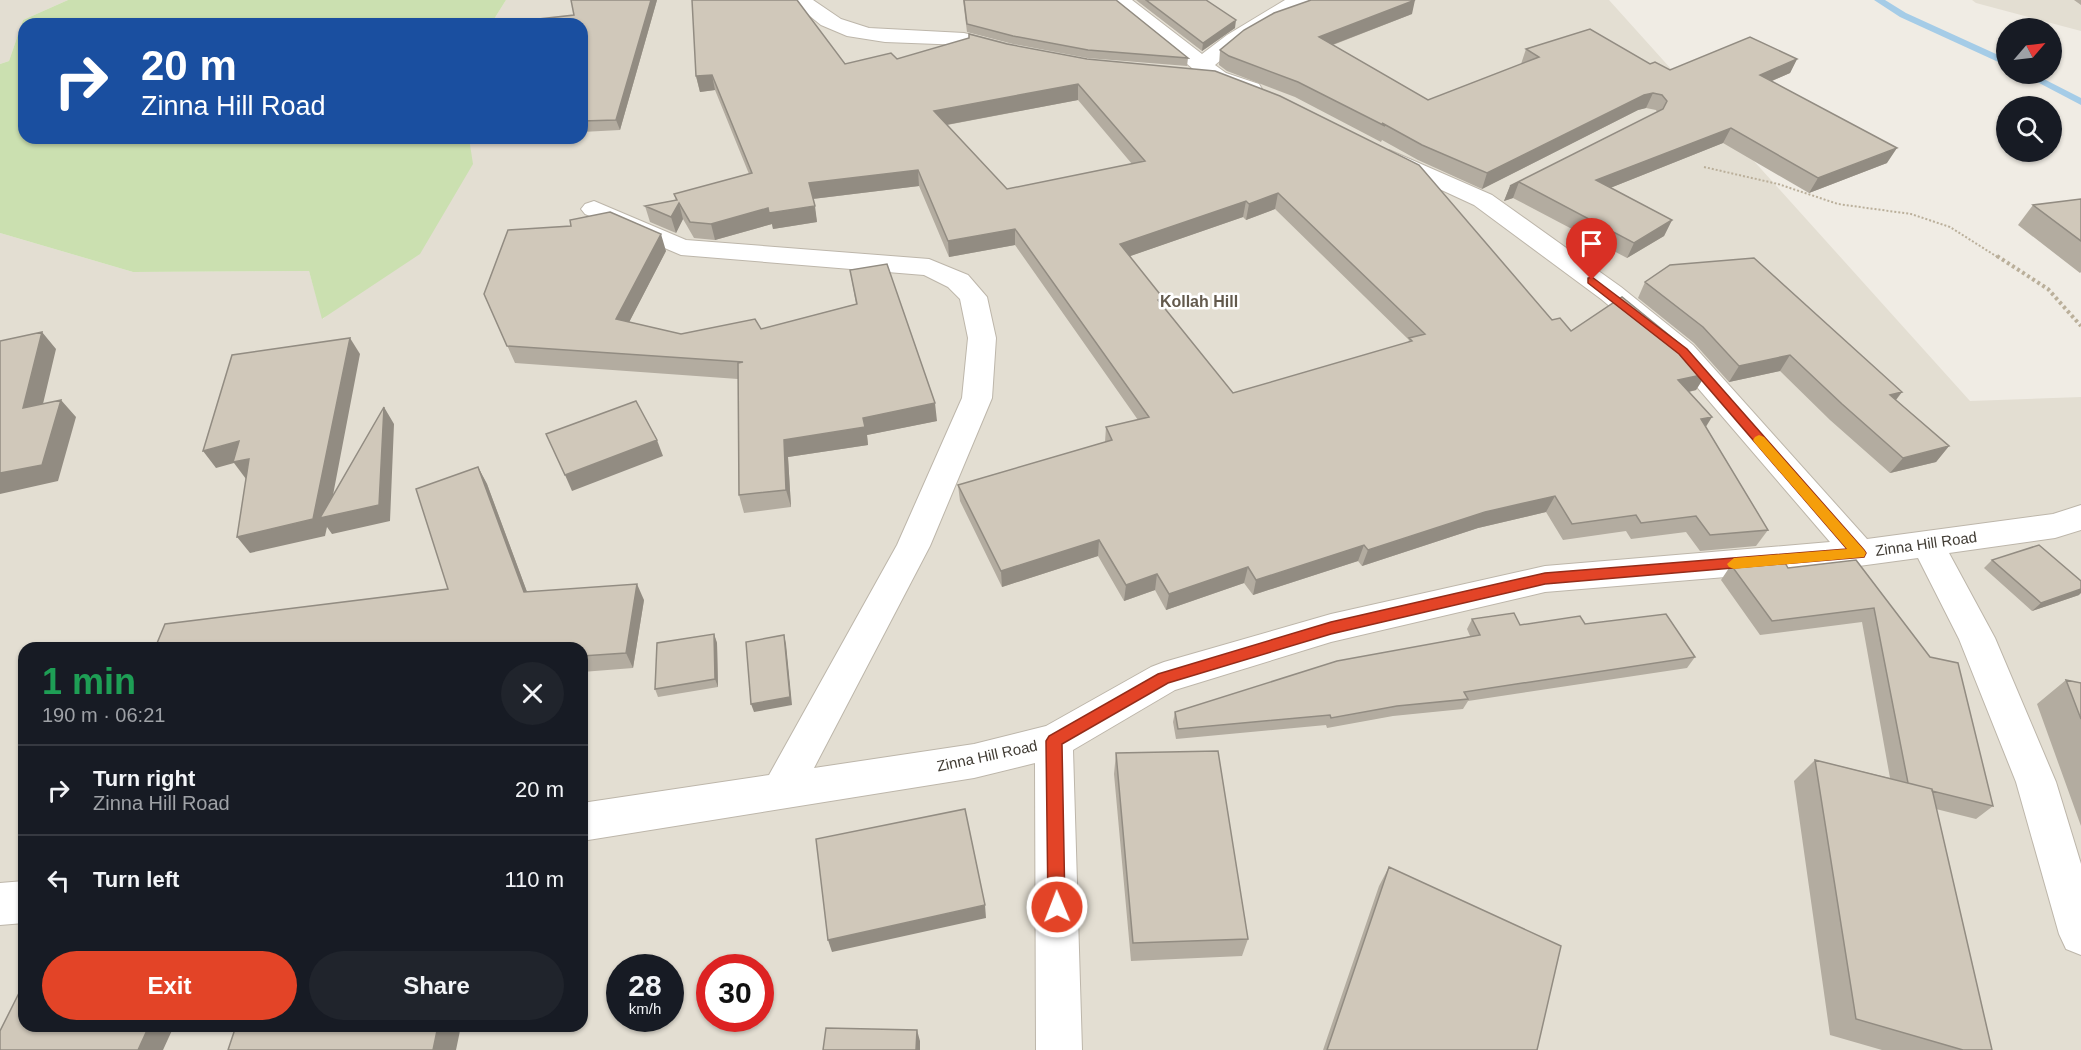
<!DOCTYPE html>
<html lang="en">
<head>
<meta charset="utf-8">
<style>
  body { margin:0; font-family:Arial,sans-serif; background:#20242c; color:#f1f3f6; height:100vh; display:flex; flex-direction:column; font-size:22px; white-space:nowrap }
  * { box-sizing:border-box; margin:0 }
  p { font-size:20px; color:#9ea1a6 }
  .icon { flex:none; width:33px; height:33px; fill:none; stroke:currentColor; stroke-width:2; stroke-linecap:round; stroke-linejoin:round }
  .map { position:relative; flex:1; overflow:hidden }
  .details { position:absolute; left:18px; top:642px; width:570px; height:390px; display:flex; flex-direction:column; background:#171b24; border-radius:18px; box-shadow:0 2px 4px #0004 }
  .details>* { flex:none }
  .top-card { position:absolute; left:18px; top:18px; width:570px; height:126px; border-radius:18px; box-shadow:0 2px 4px #0004; background:#1a4fa0; color:#fff; overflow:hidden }
  .needle { width:39px; rotate:62deg }
  .fabs { position:absolute; left:1996px; top:18px; display:grid; gap:12px }
  .fabs a { display:grid; place-items:center; width:66px; height:66px; border-radius:50%; background:#171b24; box-shadow:0 2px 4px #0004; font-size:30px }
  .speed { position:absolute; left:606px; top:954px; display:flex; gap:12px; font-size:30px; font-weight:700; text-align:center }
  .speed>* { display:grid; place-content:center; width:78px; height:78px; border-radius:50%; background:#171b24; box-shadow:0 2px 4px #0004; line-height:1 }
  .speed small { font-size:15px; font-weight:400 }
  .speed .limit { border:9px solid #d22; background:#fff; color:#111 }
  .pin { position:absolute; display:grid; place-items:center; width:51px; height:51px; color:#fff; margin:-62px -26px; border-radius:50% 50% 50% 0; rotate:-45deg; box-shadow:0 0 6px #0007 }
  .pin .icon { rotate:45deg }
  .me { position:absolute; width:66px; margin:-33px; rotate:359deg; stroke-linejoin:round; filter:drop-shadow(0 0 4px #0008) }
  .turn { display:flex; align-items:center; gap:21px; height:126px; padding:0 24px; font-size:27px }
  .turn .icon { width:78px; height:78px; stroke-width:2.5 }
  .turn b { display:block; font-size:42px; line-height:51px }
  .round { display:grid; place-items:center; flex:none; width:63px; height:63px; border-radius:32px; background:#20242c }
  .head { display:flex; align-items:center; justify-content:space-between; height:102px; padding:0 24px }
  h1 { font-size:36px; font-weight:800; line-height:45px; color:#1e9e55 }
  .primary-button { display:flex; gap:12px; margin-top:auto; padding:12px 24px }
  .primary-button a { flex:1; height:69px; border-radius:36px; background:#e34427; color:#fff; font-size:24px; font-weight:800; line-height:69px; text-align:center }
  .primary-button a+a { background:#20242c; color:#f1f3f6 }
  ul { padding:0; list-style:none }
  li { display:flex; align-items:center; gap:18px; height:90px; padding:0 24px; border-top:2px solid #363941 }
  li div { flex:1 }
  li b { display:block; font-size:22px }
  li em { font-style:normal }
  .map>svg:first-child { display:block }
  .residential { fill:#e3ded2; fill-rule:evenodd }
  .green { fill:#cbe0b0 }
  .lines { fill:none; stroke-linecap:round; stroke-linejoin:round }
  .stream { fill:#a5cce7; fill-rule:evenodd }
  .minor-casing { stroke:#bdb6aa; stroke-width:2 }
  .path-far1 { stroke:#baaf9a; stroke-width:2; stroke-dasharray:2 2; stroke-linecap:butt }
  .path { stroke:#baaf9a; stroke-width:4; stroke-dasharray:3 3; stroke-linecap:butt }
  .minor { fill:#fff; fill-rule:evenodd }
  .wall { fill:#b3aca0; fill-rule:evenodd }
  .shaded-wall { fill:#928c82 }
  .building { fill:#d0c8ba; stroke:#928c82; stroke-width:1.5; fill-rule:evenodd }
  .route { fill:#e34427; stroke:#942c19; stroke-width:1.5 }
  .slow { fill:#f59e0b }
  .labels { text-anchor:middle; stroke-width:5; stroke-linejoin:round; paint-order:stroke }
  .street-label { font-size:15px; fill:#413c34; stroke:#fff }
  .neighbourhood-label { font-size:16px; font-weight:bold; fill:#635a4d; stroke:#fff }
</style>
</head>
<body>
<div class="map">
<svg width="2081" height="1050" viewBox="0 0 2081 1050">
  <rect width="100%" height="100%" fill="#f0ece4"/>
  <path class="residential" d="M0,0H68L23,20L9,61L0,64Z
    M506,0H1609L1970,401L2081,397V1050H0V233L133,272L309,271L323,319L472,164L469,138H582V24H491ZM24,648H582V1026H24ZM620,968H670V1018H620ZM710,968H760V1018H710Z
    M1972,0H2081V31L1976,3Z"/>
  <path class="green" d="M68,0H506L491,24H24V138H469L473,164L420,254L322,319L309,271L133,272L0,233V64L9,61L23,20Z"/>
  <g class="lines">
    <path class="stream" d="M1874,0H1885L1906,13L2007,59V66L1900,17Z
      M2022,74H2034L2081,98V105Z"/>
    <defs>
      <path id="minor" d="M790,0H813L841,19L869,28L964,33L1011,45L1016,47L1020,51L1016,55L1009,57L964,45L885,42L847,36L821,25Z
        M1110,0H1132L1202,54L1227,35L1285,0H1309L1306,4L1241,43L1215,65L1226,73L1259,84L1262,89L1259,94L1251,96L1210,83Z
        M1389,150L1492,195L1621,287L1693,345L1867,539L2053,514L2081,505V530L2055,538L1949,553L1995,638L2056,782L2081,864V955L2066,949L2059,934L2016,782L1959,639L1918,558L1859,566L1545,592L1331,642L1175,690L1073,750L1082,1050H1036L1035,763L974,778L582,841V803L769,775L897,545L962,398L968,338L960,299L948,287L924,275L681,255L585,214L581,209L585,204L594,201L686,240L929,259L968,275L987,297L996,338L992,398L930,546L814,768L974,744L1046,726L1151,667L1164,662L1331,614L1545,566L1830,542L1673,359L1601,299L1474,205L1381,162L1377,157L1381,152Z
        M24,881V923L0,925V883Z"/>
    </defs>
    <use href="#minor" class="minor-casing"/>
    <path class="path-far1" d="M1704,167L1778,184L1838,204L1911,214L1950,227L1999,258"/>
    <path class="path" d="M1997,256L2048,289L2081,326"/>
    <use href="#minor" class="minor"/>
  </g>
  <path class="wall" d="M657,0L620,130L582,132V24L574,15Z
    M963,0H1116L1188,58L1187,66L1087,58L1013,44L967,32Z
    M1136,0H1206L1235,28L1202,51Z
    M2074,0H2081V5Z
    M1412,14L1333,45L1428,100L1521,64L1526,49L1650,64L1670,70L1797,59L1790,73L1772,81L1887,163L1809,193L1723,143L1610,188L1672,220L1664,236L1627,258L1513,198L1504,201L1510,186L1657,112L1656,110L1646,108L1638,110L1482,189L1418,160L1382,140L1381,142L1295,97L1227,71L1219,65L1220,50Z
    M1007,44L1552,320L1571,331L1706,374L1696,390L1689,392L1706,427L1768,530L1756,546L1700,551L1686,532L1631,539L1626,531L1563,540L1546,512L1478,528L1362,566L1358,561L1253,595L1244,583L1166,610L1155,590L1124,601L1098,556L1002,587L960,501L958,485L1105,442L1106,427L1138,420L1015,245L949,257L919,186L813,199L817,222L773,229L772,224L715,240L694,238L683,219L676,233L650,222L645,206L676,200L674,194L749,174L715,90L700,92L696,76L897,59ZM1078,100L1132,164L1007,189L947,125ZM1275,209L1409,340L1408,343L1233,393L1162,305L1130,256L1243,217L1246,220Z
    M2081,199V272L2080,273L2018,225L2033,205Z
    M666,251L629,322L681,334L761,329L856,304L850,270L937,421L867,435L868,445L788,457L791,507L744,513L739,495L738,379L515,363L484,294Z
    M1645,282L1896,400L1949,446L1936,462L1890,473L1830,420L1780,371L1729,382L1694,343L1638,298Z
    M478,467L487,484L527,592L644,600L633,668L582,672V648L448,589Z
    M1856,560L1993,806L1976,819L1936,809L1992,1050H1882L1830,1035L1794,781L1815,760L1890,778L1862,622L1760,635L1721,580L1731,565L1788,568Z
    M1992,560L2079,595L2032,611L1984,568Z
    M1472,619L1520,625L1585,624L1695,657L1687,668L1468,701L1463,709L1393,716L1327,728L1326,725L1176,739L1173,722L1175,712L1470,636L1467,629Z
    M714,634L717,643L718,687L658,697L655,689Z
    M2066,680L2081,683V826L2037,704Z
    M1116,753L1248,939L1242,956L1131,961L1114,774Z
    M1389,867L1537,1050H1323L1379,886Z"/>
  <path class="shaded-wall" d="M651,0H657L620,130L616,120Z
    M1415,0L1412,14L1316,51L1319,37Z
    M1236,20L1235,28L1202,51L1203,43Z
    M1797,59L1790,73L1753,89L1760,75Z
    M712,75L715,90L700,92L696,76Z
    M1078,84V100L935,127L934,111Z
    M1653,93L1646,108L1638,110L1482,189L1487,173L1644,95Z
    M1731,128L1723,143L1590,196L1596,180Z
    M1897,148L1887,163L1809,193L1818,178Z
    M918,170L919,186L812,199L809,183Z
    M1519,182L1513,198L1504,201L1510,186Z
    M1278,193L1275,209L1246,220L1249,204Z
    M1246,201L1243,217L1119,260L1120,244Z
    M679,203L683,219L676,233L671,217Z
    M815,206L817,222L773,229L772,224L715,240L711,224L768,208Z
    M1672,220L1664,236L1627,258L1634,243Z
    M1015,229V245L949,257L948,241Z
    M661,234L666,251L622,336L616,319Z
    M42,332L56,349L38,425L23,408Z
    M350,338L360,354L329,516L384,407L394,424L390,521L332,534L327,527L325,536L250,553L237,537Z
    M1790,355L1780,371L1729,382L1739,366Z
    M1706,374L1696,390L1669,396L1678,380Z
    M1902,392L1890,408V395Z
    M61,400L76,417L58,481L0,494V473Z
    M935,403L937,421L867,435L868,445L788,457L791,507L786,490L784,440L863,418Z
    M1712,417L1702,433L1701,419Z
    M657,440L663,456L572,491L565,475Z
    M239,441L249,459L246,479L234,463L216,468L203,451Z
    M1949,446L1936,462L1890,473L1903,458Z
    M478,467L487,484L533,608L524,592Z
    M1555,496L1546,512L1478,528L1362,566L1368,550L1485,512Z
    M1099,540L1098,556L1002,587L1001,571Z
    M1364,545L1358,561L1253,595L1256,580Z
    M1248,567L1244,583L1166,610L1169,594Z
    M1157,574L1155,590L1124,601L1126,585Z
    M637,584L644,600L633,668L626,653Z
    M2081,589V593L2079,595L2032,611L2041,603Z
    M714,634L717,643L718,687L715,679Z
    M784,635L786,644L792,705L754,712L751,704Z
    M985,905L986,918L832,952L828,940Z
    M149,1026H174L163,1050H138Z
    M438,1026H461L456,1050H433Z
    M917,1030L920,1041V1050H916Z"/>
  <path class="building" d="M571,0H651L616,120L582,121V24H530V20L574,15Z
    M692,0H797L845,64L891,53L897,59L969,38V34L1007,44L1087,59L1215,71L1280,96L1419,165L1552,320L1560,318L1571,331L1622,297L1680,344L1706,374L1678,380L1712,417L1701,419L1768,530L1710,535L1696,516L1641,523L1636,515L1572,524L1555,496L1485,512L1368,550L1364,545L1256,580L1248,567L1169,594L1157,574L1126,585L1099,540L1001,571L958,485L1112,440L1106,427L1149,417L1015,229L948,241L918,170L809,183L815,206L769,213L768,208L711,224L690,222L679,203L671,217L645,206L677,200L674,194L752,173L712,75L696,76ZM1078,84L1145,161L1007,189L934,111ZM1278,193L1425,334L1409,338L1412,341L1233,393L1158,300L1163,298L1120,244L1246,201L1249,204Z
    M964,0H1116L1188,58L1088,50L1013,36L967,24Z
    M1146,0H1206L1236,20L1203,43Z
    M1311,0H1415L1319,37L1428,100L1539,57L1526,49L1590,29L1650,64L1655,62L1670,70L1750,37L1797,59L1760,75L1897,148L1818,178L1731,128L1596,180L1672,220L1634,243L1519,182L1510,186L1663,109L1667,101L1662,95L1653,93L1644,95L1487,173L1422,145L1382,123L1385,126L1298,82L1229,56L1220,50L1244,30L1274,13Z
    M2081,199V241L2033,205Z
    M610,212L661,234L616,319L681,334L755,319L761,329L857,304L850,270L887,264L935,403L863,418L865,427L784,440L786,490L739,495L738,363L743,362L507,346L484,294L508,230L571,226L570,220Z
    M1754,258L1902,392L1890,395L1949,446L1903,458L1842,404L1790,355L1739,366L1703,327L1645,282L1670,265Z
    M42,332L23,408L61,400L42,465L0,473V341Z
    M350,338L313,519L237,537L249,459L233,462L239,441L203,451L232,355Z
    M636,401L657,440L565,475L546,434Z
    M384,407L379,505L320,518Z
    M478,467L524,592L637,584L626,653L582,656V648H155L165,624L448,589L416,489Z
    M2039,545L2081,581V589L2041,603L1992,560Z
    M1856,560L1930,657L1958,663L1993,806L1932,791V789L1908,783L1874,608L1772,621L1731,565L1784,561L1788,568Z
    M1514,613L1520,625L1580,616L1585,624L1666,614L1695,657L1464,692L1468,699L1397,706L1331,718L1330,715L1178,729L1175,712L1337,661L1480,635L1472,619Z
    M714,634L715,679L655,689L657,643Z
    M784,635L790,697L751,704L746,642Z
    M2066,680L2081,683V719Z
    M1218,751L1248,939L1133,943L1116,753Z
    M1815,760L1932,789L1992,1050H1963L1856,1019Z
    M965,809L985,905L828,940L816,839Z
    M1389,867L1561,946L1537,1050H1327Z
    M24,983V1026H149L138,1050H0V1031Z
    M236,1026H438L433,1050H228Z
    M826,1028L917,1030L916,1050H823Z"/>
  <path class="route" d="M1592,277L1687,349L1864,550L1866,553L1864,557L1545,584L1331,634L1168,683L1062,744L1065,907L1063,913L1057,916L1050,913L1048,907L1046,741L1049,736L1158,674L1331,622L1545,573L1847,549L1679,354L1588,283V278Z"/>
  <path class="slow" d="M1759,435L1764,437L1864,550L1866,553L1864,557L1734,569L1729,567L1727,564L1734,558L1847,549L1755,443L1753,440L1755,437Z"/>
  <g class="labels">
    <g class="street-label">
      <text transform="translate(1926 544) rotate(-8)" y="5">Zinna Hill Road</text>
      <text transform="translate(987 756) rotate(-12)" y="5">Zinna Hill Road</text>
    </g>
    <g class="neighbourhood-label">
      <text x="1199" y="307">Kollah Hill</text>
    </g>
  </g>
</svg>
<div class="fabs">
<a><svg class="needle" viewBox="-14 -14 28 28"><path d="M0-13l5 13h-10z" fill="#e53935"/><path d="M0 13l5-13h-10z" fill="#9ea1a6"/></svg></a>
<a><svg class="icon" aria-label="search" viewBox="0 0 24 24"><circle cx="10" cy="10" r="6"/><path d="M15 15l6 6"/></svg></a>
</div>
<div class="speed"><div>28<small>km/h</small></div><div class="limit">30</div></div>
<div class="pin" style="left:1592px;top:280px;background:#d93025"><svg class="icon" aria-label="arrive" viewBox="0 0 24 24"><path d="M6 21V4h12l-3 4 3 4H6"/></svg></div>
<svg class="me" style="left:1057px;top:907px" viewBox="-20 -20 40 40"><circle r="17" fill="#e34427" stroke="#fff" stroke-width="3"/><path d="M0-11L8 9 0 5-8 9z" fill="#fff"/></svg>
<div class="top-card">
<div class="turn"><svg class="icon" aria-label="right" viewBox="0 0 24 24"><path d="M7 20v-9h11M14 6l5 5-5 5"/></svg><div><b>20 m</b>Zinna Hill Road</div></div>
</div>
<section class="details">
<div class="head"><div><h1>1 min</h1><p>190 m · 06:21</p></div><a class="round"><svg class="icon" aria-label="close" viewBox="0 0 24 24"><path d="M6 6l12 12M18 6L6 18"/></svg></a></div>
<ul>
<li><svg class="icon" aria-label="right" viewBox="0 0 24 24"><path d="M7 20v-9h11M14 6l5 5-5 5"/></svg><div><b>Turn right</b><p>Zinna Hill Road</p></div><em>20 m</em></li>
<li><svg class="icon" aria-label="left" viewBox="0 0 24 24"><path d="M17 20v-9H6M10 6l-5 5 5 5"/></svg><div><b>Turn left</b></div><em>110 m</em></li>
</ul>
<div class="primary-button"><a>Exit</a><a>Share</a></div>
</section>
</div>
</body>
</html>
